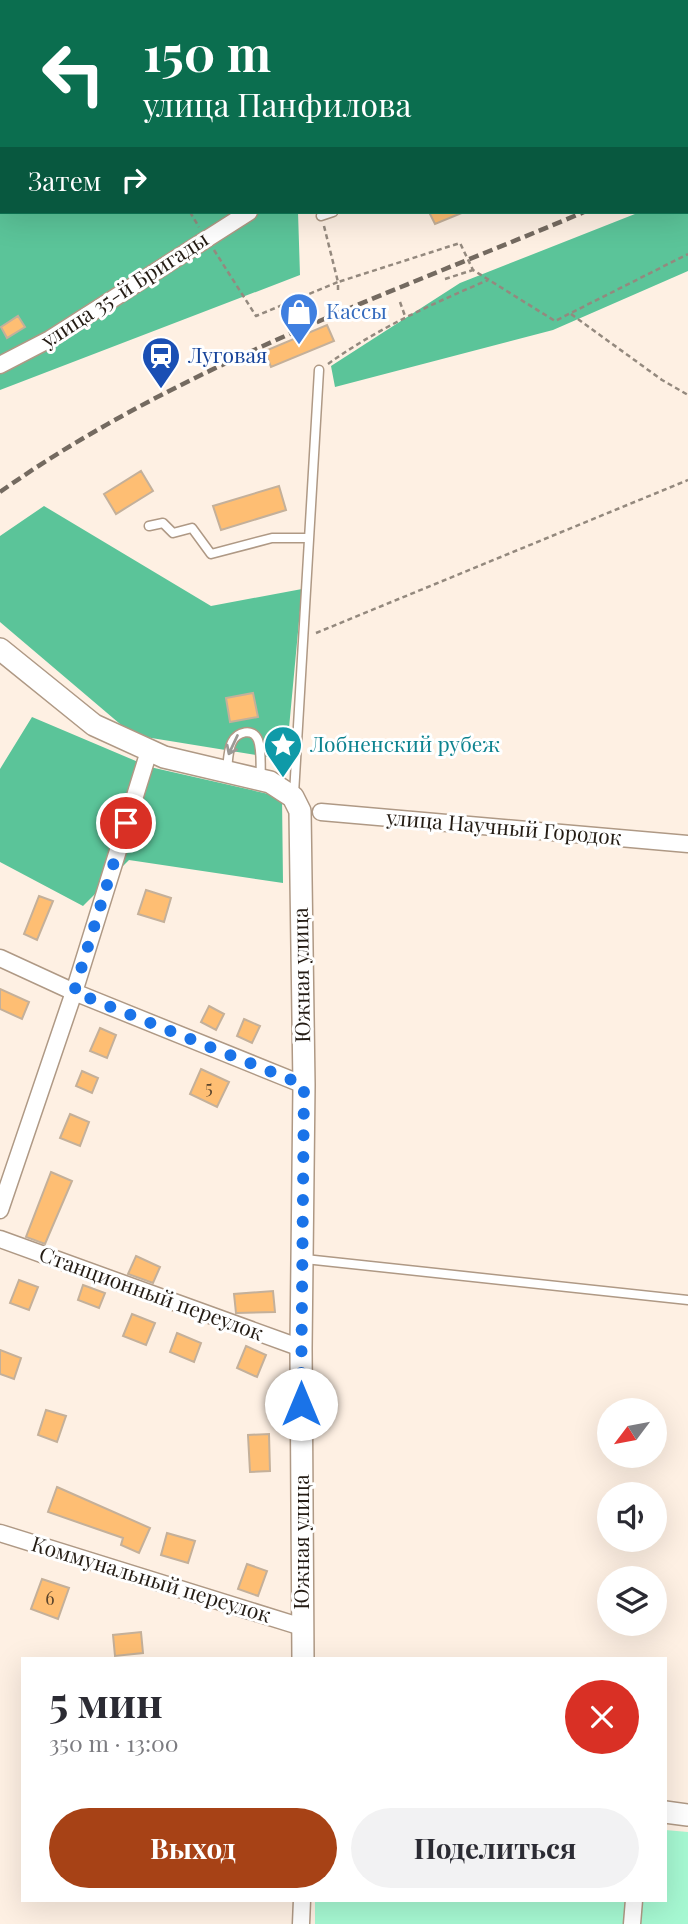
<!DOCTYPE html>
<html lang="ru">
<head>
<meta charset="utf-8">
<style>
  body { margin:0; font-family:"Playfair Display",serif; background:#f2f2f3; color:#2b2b33; height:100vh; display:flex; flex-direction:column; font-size:26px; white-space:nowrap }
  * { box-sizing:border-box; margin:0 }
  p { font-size:23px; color:#7c7c81 }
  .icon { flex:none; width:38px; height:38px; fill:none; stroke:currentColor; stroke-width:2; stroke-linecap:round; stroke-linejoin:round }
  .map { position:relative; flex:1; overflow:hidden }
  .drawer { position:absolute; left:21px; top:1657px; width:646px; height:245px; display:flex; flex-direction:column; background:#fff; border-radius:0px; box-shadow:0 7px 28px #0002 }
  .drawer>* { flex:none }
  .guide { position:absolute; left:0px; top:0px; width:690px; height:214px; box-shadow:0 7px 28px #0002; background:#0b6e4f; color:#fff; overflow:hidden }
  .needle { width:46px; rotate:238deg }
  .fabs { position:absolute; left:597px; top:1398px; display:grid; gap:14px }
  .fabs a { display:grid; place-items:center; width:70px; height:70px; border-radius:50%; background:#fff; box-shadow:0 7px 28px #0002; font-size:35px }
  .pin { position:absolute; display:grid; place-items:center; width:60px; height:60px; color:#fff; margin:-30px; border:4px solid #fff; border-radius:50%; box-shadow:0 2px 7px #0007 }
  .me { position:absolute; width:77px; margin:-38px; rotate:0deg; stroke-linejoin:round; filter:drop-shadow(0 0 5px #0008) }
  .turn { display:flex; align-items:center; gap:24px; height:147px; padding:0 28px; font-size:32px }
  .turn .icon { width:91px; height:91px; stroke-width:2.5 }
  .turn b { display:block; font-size:49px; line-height:60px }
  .then { display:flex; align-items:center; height:66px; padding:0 28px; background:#0003; gap:14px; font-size:26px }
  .round { display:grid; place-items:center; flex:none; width:74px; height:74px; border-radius:37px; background:#f2f2f3 }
  .overview { display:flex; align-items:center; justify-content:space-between; height:119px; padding:0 28px }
  h1 { font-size:42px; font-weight:700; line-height:52px }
  .action { display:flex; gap:14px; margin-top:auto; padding:14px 28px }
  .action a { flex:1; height:80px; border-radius:42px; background:#a74216; color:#fff; font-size:28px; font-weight:700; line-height:80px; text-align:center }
  .action a+a { background:#f2f2f3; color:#2b2b33 }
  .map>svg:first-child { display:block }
  .green { fill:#a6f8d2 }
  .forest { fill:#5bc499 }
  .building { fill:#febe73; stroke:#c4b09a; stroke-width:2 }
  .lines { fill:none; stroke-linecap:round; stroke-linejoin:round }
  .lane-casing { stroke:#af9985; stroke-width:11 }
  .street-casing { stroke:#af9985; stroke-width:19 }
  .secondary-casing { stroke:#af9985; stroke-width:24 }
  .path { stroke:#94897e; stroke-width:2.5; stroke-dasharray:5 3.5; stroke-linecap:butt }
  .lane { stroke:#fff; stroke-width:8 }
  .street { stroke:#fff; stroke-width:16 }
  .secondary { stroke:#fff; stroke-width:21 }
  .rail { stroke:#746a60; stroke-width:4.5; stroke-dasharray:10 5; stroke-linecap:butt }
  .oneway { stroke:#9c9995 }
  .route { stroke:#1a73e8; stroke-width:12; stroke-dasharray:0 21.6 }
  .labels { text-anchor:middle; stroke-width:6; stroke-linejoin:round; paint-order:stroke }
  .number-label { font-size:18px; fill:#5a442c }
  .street-label { font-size:21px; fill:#241c14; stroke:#fff }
  .shop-label { font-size:21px; fill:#366cbe; stroke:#fff; text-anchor:start }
  .transit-label { font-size:21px; fill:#164399; stroke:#fff; text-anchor:start }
  .culture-label { font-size:21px; fill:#0d838f; stroke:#fff; text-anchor:start }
</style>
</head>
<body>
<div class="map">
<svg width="688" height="1924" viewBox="0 0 688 1924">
  <rect width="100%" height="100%" fill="#fef0e3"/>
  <path class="green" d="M665,1830L688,1832V1924H315V1901L665,1900Z"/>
  <path class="forest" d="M0,0H294L2,2V212H298L300,275L0,390Z
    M688,193V271L553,330L335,387L331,366L460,283L640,212H688Z
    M44,506L211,606L302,589L286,760L133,735L0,622V536Z
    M32,717L150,767L282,797L283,883L129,860L83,906L0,862V769Z"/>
  <path class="building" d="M429,212H464L435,224Z
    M18,316L25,327L7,338L1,327Z
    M327,325L334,341L271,367L265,351Z
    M141,471L153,491L116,514L104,494Z
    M279,486L286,510L221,530L213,506Z
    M253,693L258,717L230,722L226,698Z
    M146,890L171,898L164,922L138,914Z
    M39,896L53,901L37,940L24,934Z
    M0,989L29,1002L22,1019L0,1009Z
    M209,1006L224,1014L216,1030L201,1022Z
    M244,1019L260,1026L252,1043L237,1036Z
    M100,1028L116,1035L107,1058L90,1051Z
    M201,1069L229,1082L217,1107L190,1094Z
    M82,1071L98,1078L92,1093L76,1086Z
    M70,1114L89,1122L80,1146L60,1138Z
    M51,1172L72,1181L45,1244L26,1237Z
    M136,1256L160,1267L153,1283L128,1274Z
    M19,1280L38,1287L29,1310L10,1303Z
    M83,1285L105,1293L99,1308L78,1300Z
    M273,1291L275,1312L236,1313L234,1294Z
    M132,1314L155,1323L146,1345L123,1336Z
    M177,1333L201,1343L194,1362L170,1352Z
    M246,1346L266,1355L257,1377L237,1368Z
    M0,1350L21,1358L14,1379L0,1374Z
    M46,1410L66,1416L57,1442L38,1435Z
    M269,1434L270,1471L250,1472L248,1435Z
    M57,1487L150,1528L139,1553L121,1545L123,1538L48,1512Z
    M167,1533L195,1541L188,1563L161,1555Z
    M247,1564L267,1571L258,1596L238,1589Z
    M42,1579L69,1588L58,1619L31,1609Z
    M141,1632L143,1653L115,1656L113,1635Z"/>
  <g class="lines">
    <defs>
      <path id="lane" d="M313,2V0
        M688,62V61
        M321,216L333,212
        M149,526L163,523L173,533L192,528L211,554L272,538H309
        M227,770C228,761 228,750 232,742C237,732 253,727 258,740C262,751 260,767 261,779
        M294,794L319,370
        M305,1259L688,1300"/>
      <path id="street" d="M0,365L50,339L249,212
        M321,812L688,844
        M0,958L74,992L304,1085
        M0,1210L74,992L149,751
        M0,1239L301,1348
        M0,1533L302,1627
        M301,1924L302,1900
        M632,1924L634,1900"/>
      <path id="secondary" d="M0,649L94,725L164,757L270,782L293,797L300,811L304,1085L301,1348L303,1659
        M665,1812L688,1815"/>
    </defs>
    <use href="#lane" class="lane-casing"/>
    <use href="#street" class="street-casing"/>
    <use href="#secondary" class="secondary-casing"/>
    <path class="path" d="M59,0L60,2
      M12,2L13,0
      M0,132L2,113
      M190,212L199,227
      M324,226L338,282L460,243L473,270L555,321L688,254
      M214,250L256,316L338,282V291
      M445,279L473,270
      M400,302L405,316
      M571,314L662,380L688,395
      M328,364C378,328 432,304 488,280
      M316,633L688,480"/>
    <use href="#lane" class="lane"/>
    <use href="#street" class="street"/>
    <use href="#secondary" class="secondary"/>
    <path class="rail" d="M0,492C177,367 385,296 584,212"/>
  </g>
  <defs><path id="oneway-shaft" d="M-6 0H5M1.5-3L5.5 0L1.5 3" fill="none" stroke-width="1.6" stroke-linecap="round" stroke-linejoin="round" transform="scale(1.75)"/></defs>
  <use class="oneway" href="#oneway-shaft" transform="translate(233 745) rotate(115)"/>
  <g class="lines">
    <path class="route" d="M126,823L74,992L304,1085L301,1404"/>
  </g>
  <defs>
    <symbol id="shop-pin" viewBox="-11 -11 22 30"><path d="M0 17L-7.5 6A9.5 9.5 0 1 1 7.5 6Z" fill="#3f7fe0" stroke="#fff"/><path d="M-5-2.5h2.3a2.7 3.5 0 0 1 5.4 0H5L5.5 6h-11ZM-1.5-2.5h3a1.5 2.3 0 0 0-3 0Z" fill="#fff"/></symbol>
    <symbol id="station-pin" viewBox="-11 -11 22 30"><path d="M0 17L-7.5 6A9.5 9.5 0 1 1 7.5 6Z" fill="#1a4fb4" stroke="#fff"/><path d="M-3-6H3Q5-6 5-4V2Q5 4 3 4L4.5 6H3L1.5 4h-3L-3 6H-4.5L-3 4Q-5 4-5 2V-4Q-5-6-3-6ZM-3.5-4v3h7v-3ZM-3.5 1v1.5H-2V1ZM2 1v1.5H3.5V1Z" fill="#fff"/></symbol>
    <symbol id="sight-pin" viewBox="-11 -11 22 30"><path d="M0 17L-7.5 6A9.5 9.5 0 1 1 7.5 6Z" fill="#0f9aa8" stroke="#fff"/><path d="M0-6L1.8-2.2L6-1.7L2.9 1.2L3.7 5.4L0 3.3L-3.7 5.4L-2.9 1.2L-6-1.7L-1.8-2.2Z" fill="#fff"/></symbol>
  </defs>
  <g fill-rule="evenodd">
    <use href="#shop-pin" x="277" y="290" width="44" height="60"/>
    <use href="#station-pin" x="139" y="334" width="44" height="60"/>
    <use href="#sight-pin" x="261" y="723" width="44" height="60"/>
  </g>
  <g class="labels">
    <g class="number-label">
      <text x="209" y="1094">5</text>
      <text x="50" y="1605">6</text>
    </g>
    <g class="street-label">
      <text transform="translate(125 290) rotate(-33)" y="7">улица 35-й Бригады</text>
      <text transform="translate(504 828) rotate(5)" y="7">улица Научный Городок</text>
      <text transform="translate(302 975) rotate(-91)" y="7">Южная улица</text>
      <text transform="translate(151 1294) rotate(20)" y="7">Станционный переулок</text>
      <text transform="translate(302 1542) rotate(-90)" y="7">Южная улица</text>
      <text transform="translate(151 1580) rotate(17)" y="7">Коммунальный переулок</text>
    </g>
    <g class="shop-label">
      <text x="326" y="319">Кассы</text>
    </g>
    <g class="transit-label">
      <text x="188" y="363">Луговая</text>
    </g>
    <g class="culture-label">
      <text x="310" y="752">Лобненский рубеж</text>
    </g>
  </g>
</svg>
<div class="fabs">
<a><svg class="needle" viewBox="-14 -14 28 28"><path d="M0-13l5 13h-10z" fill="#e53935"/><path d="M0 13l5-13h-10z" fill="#7c7c81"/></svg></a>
<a><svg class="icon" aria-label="sound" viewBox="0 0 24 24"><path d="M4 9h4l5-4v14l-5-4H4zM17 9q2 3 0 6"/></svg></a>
<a><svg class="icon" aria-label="layers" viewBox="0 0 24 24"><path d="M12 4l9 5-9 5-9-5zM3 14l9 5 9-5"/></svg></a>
</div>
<div class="pin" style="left:126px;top:823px;background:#d93025"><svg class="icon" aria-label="arrive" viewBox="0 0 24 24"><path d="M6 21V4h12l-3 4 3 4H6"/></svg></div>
<svg class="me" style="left:301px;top:1404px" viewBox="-20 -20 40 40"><circle r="19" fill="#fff"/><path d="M0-13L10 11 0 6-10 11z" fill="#1a73e8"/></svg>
<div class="guide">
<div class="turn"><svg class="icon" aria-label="left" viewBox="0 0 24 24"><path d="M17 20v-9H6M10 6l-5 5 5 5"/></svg><div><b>150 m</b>улица Панфилова</div></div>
<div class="then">Затем<svg class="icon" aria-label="right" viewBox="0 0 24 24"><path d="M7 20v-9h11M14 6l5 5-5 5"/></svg></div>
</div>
<section class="drawer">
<div class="overview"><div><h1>5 мин</h1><p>350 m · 13:00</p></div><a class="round" style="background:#d93025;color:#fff"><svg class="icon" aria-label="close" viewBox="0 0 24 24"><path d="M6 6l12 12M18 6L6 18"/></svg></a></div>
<div class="action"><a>Выход</a><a>Поделиться</a></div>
</section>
</div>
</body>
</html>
